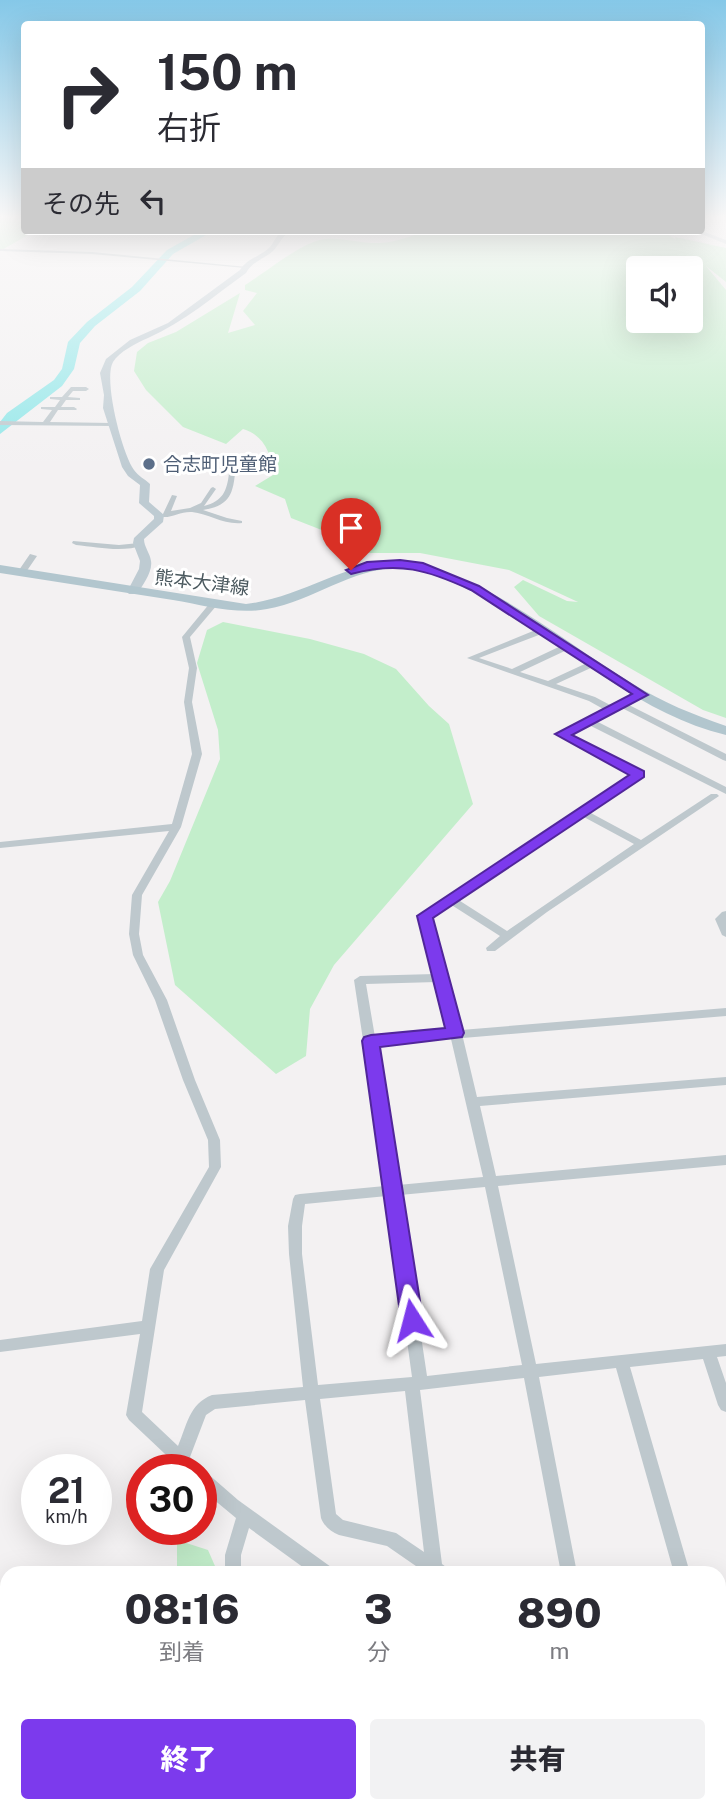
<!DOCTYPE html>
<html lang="ja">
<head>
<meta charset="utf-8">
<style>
  body { margin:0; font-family:"Public Sans","Noto Sans JP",sans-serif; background:#f2f2f3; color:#2b2b33; height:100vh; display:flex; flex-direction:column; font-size:26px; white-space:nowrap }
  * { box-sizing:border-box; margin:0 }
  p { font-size:23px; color:#7c7c81 }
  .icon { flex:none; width:38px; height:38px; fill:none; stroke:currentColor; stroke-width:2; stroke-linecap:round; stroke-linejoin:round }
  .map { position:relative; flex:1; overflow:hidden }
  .drawer { position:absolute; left:0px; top:1566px; width:726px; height:247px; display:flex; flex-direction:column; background:#fff; border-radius:21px 21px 0 0; box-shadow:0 7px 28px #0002 }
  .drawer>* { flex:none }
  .top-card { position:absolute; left:21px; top:21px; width:684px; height:214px; border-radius:7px; box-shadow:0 7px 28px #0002; background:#fff; color:#2b2b33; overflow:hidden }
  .controls { position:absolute; left:626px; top:256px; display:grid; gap:14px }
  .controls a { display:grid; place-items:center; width:77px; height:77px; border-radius:7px; background:#fff; box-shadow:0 7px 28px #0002; font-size:35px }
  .speed { position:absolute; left:21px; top:1454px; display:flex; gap:14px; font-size:35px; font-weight:700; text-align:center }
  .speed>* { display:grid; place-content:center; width:91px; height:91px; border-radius:50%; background:#fff; box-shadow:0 7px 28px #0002; line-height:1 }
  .speed small { font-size:18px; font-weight:400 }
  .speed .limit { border:10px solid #d22; background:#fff; color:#111 }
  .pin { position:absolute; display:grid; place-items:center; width:60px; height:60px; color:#fff; margin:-72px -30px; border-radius:50% 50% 50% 0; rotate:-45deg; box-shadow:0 0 7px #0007 }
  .pin .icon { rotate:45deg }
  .me { position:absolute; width:77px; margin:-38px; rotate:351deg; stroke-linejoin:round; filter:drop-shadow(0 0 5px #0008) }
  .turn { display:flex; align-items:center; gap:24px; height:147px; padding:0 21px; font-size:32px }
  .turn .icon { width:91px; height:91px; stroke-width:2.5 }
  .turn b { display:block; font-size:49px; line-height:60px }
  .then { display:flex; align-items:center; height:66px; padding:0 21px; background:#0003; gap:14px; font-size:26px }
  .eta { display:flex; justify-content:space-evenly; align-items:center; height:119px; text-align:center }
  .eta b { font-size:42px; font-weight:800; line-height:49px }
  .action { display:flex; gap:14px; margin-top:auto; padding:14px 21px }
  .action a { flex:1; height:80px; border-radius:7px; background:#7c3aed; color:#fff; font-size:28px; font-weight:800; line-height:80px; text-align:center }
  .action a+a { background:#f2f2f3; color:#2b2b33 }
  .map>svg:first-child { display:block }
  .green { fill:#c3eecb; fill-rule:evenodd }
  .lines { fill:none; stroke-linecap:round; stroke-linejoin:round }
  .river { fill:#92e7e9; fill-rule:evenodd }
  .street { fill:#bec8cd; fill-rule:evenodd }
  .secondary { fill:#becbd2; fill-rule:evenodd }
  .primary { fill:#b2c6ce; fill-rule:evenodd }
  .route { fill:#7c3aed; stroke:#51269a; stroke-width:2 }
  .service-dot { fill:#5c6f8a; stroke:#fff; stroke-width:2.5 }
  .labels { text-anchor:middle; stroke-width:6; stroke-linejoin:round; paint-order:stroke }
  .far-service-label { font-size:19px; fill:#4e5e75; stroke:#fff; text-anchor:start }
  .far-street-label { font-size:19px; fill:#4a585e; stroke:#fff }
</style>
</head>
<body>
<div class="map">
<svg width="726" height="1812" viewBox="0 0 726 1812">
  <rect width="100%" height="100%" fill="#f3f1f2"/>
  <path class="green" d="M0,217H24V231H35L0,251Z
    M427,231H663L676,240L675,237L726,248V282L706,266L726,290V718L703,710L539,616L514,587L523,580L567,601L578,602L509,570L420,553H361L344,547L337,536L291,518L285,499L255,486L273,475C272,455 264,435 243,429L226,444L183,427L146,390L134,371L137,352L148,343L176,332L240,293L228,333L255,325L243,311L257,293L245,290V285C265,273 303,241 325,239C343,237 362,244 380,243C397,242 411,236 427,231ZM639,268H691V320H639Z
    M223,622L310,639L364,654L396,669L429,706L449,724L473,804L334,965L310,1009L306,1056L276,1074L175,985L158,902L170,881L220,759L218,730L197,663L207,630Z
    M177,1540L208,1550L218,1573H177Z
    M217,1806H451L455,1812H219Z"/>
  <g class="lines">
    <path class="river" d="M201,231H213L173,254L140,291L95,326L80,343L74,369L62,386L0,434V422L7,413L54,380L62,369L68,342L87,322L132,287L167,250Z"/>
    <path class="street" d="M0,249L92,252L247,267L245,268L92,254L0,251Z
      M71,387H86L89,389L86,391H73L68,397L80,398V400H66L61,407H74L77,409L76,410H58L50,422L112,423L114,424V426L0,425V421L43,422L52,410L41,409V407H55L60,400L50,399V397H62Z
      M232,471L235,473C233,497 227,506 203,510L227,518L242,521V523C224,525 209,514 192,512C180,511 169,520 159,516L163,514L172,495L177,496L171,511L190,508L201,503L211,488L213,487L216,489L204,506C223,501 227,491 229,473Z
      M73,541L119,545L139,543L143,545C123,553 97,547 76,545L72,543Z
      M30,554L37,556L24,575H18L17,573Z
      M210,603H216L217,605L190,637L197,668L192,702L202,754L181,827L142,895L139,934L143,955L167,1000L195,1080L220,1140L221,1167L164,1270L142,1412L178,1446C187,1425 189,1404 212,1395L303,1387L289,1254L288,1226L293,1199L295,1195L300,1194L385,1186L354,980L360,976L435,974L420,916L421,914L632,774L558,735L605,710L589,701L467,658L538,629H544V633L479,658L512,669L563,645H569V649L520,672L548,681L589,662H595V666L556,684L595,697L612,706L638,693H644V697L629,705L726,754V761L723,760L622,708L596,721L726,787V794L589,725L569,735L644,774L589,812L641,840L711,794H717L719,796L547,912L495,951H487L486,948L500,936L450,904L431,917L461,1030L726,1008V1016L463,1038L477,1097L726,1077V1085L480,1106L496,1176L726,1155V1165L498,1186L536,1364L726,1344V1356L717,1357L726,1383V1412L721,1410L718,1405L703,1359L630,1367L690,1573H674L616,1368L539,1377L577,1573H561L524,1378L420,1390L442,1564L446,1567L448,1573H426L387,1546L339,1535C331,1532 324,1526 321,1518L305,1400L215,1409L206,1415L190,1457L199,1465L201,1470H182L129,1420L126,1415L140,1334L0,1352V1340L142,1321L150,1269L209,1167L208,1140L183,1080L155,1000L133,955L129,934L132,895L169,831L0,848V842L172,824L192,754L184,702L189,668L182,637ZM582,816L634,844L507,931L457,899ZM437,982L449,1030L375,1037L366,984ZM451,1039L483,1177L398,1185L376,1045ZM485,1187L522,1365L427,1376L400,1195ZM387,1196L412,1377L318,1385L302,1254V1226L305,1204ZM405,1391L424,1552L396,1533L343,1520L336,1514L320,1399Z
      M726,911V937L722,935L715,919L722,912Z
      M201,1471L207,1473L238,1500L331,1567L333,1573H311L249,1528L241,1555V1573H225V1555L236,1518L201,1489Z
      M726,1620V1638L719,1639V1621Z
      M577,1806H598L600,1812H579Z"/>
    <path class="secondary" d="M285,231L288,233C281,238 279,245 273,251C264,259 253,261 246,273C214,296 184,322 148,338C136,343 119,352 113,362C103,379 122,454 134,470C138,476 145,479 150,484L149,502L164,515L163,522L144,539C144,547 150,553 151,561C153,572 142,586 137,594H129L127,592L139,569L140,561L133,543L134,538L154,519V516L139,503L140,485L128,476L122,467L103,408L104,395L100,373L106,359L130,340L168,323L240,270C248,258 259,257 269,248C276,241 275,234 285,231Z
      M694,231H702L726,240V244Z"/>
    <path class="primary" d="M397,560C488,574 557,638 633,684C662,702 694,715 726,726V735C611,707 534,605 424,572C366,555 322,599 267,609C237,615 203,605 173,600C115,591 58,582 0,573V565L246,604C299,598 343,564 397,560Z"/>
  </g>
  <linearGradient id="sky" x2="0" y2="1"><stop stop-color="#85c8e8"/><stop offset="0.46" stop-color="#faf9f9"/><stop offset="1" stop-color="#faf9f9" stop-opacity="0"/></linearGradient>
  <rect width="726" height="471" fill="url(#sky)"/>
  <path class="route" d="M400,560L423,563L479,586L648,695L572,735L644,771V777L433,918L464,1033L462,1037L380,1047L423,1320L420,1327L412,1329L404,1327L401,1320L362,1041L364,1037L371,1035L445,1028L417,916L629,775L555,734L632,694L471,590C428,570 399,561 351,574L346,570L367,562Z"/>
  <circle class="service-dot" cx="149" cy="464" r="7"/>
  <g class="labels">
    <g class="far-service-label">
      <text x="163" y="471">合志町児童館</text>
    </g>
    <g class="far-street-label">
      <text transform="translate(202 582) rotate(7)" y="7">熊本大津線</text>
    </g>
  </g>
</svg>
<div class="controls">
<a><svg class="icon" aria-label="sound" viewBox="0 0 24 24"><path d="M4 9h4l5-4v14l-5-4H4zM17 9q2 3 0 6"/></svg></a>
</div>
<div class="speed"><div>21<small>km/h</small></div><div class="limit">30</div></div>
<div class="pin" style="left:351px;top:570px;background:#d93025"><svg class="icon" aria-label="arrive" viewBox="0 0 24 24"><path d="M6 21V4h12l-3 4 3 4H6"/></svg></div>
<svg class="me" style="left:412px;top:1320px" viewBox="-20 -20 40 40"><path d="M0-17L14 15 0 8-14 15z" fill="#7c3aed" stroke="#fff" stroke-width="4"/></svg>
<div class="top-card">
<div class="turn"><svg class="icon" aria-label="right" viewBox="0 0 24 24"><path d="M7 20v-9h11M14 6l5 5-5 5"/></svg><div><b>150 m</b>右折</div></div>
<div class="then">その先<svg class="icon" aria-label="left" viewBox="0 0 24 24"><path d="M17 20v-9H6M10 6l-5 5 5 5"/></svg></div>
</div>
<section class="drawer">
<div class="eta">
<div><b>08:16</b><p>到着</p></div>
<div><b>3</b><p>分</p></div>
<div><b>890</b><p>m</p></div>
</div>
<div class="action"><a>終了</a><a>共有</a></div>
</section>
</div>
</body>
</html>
